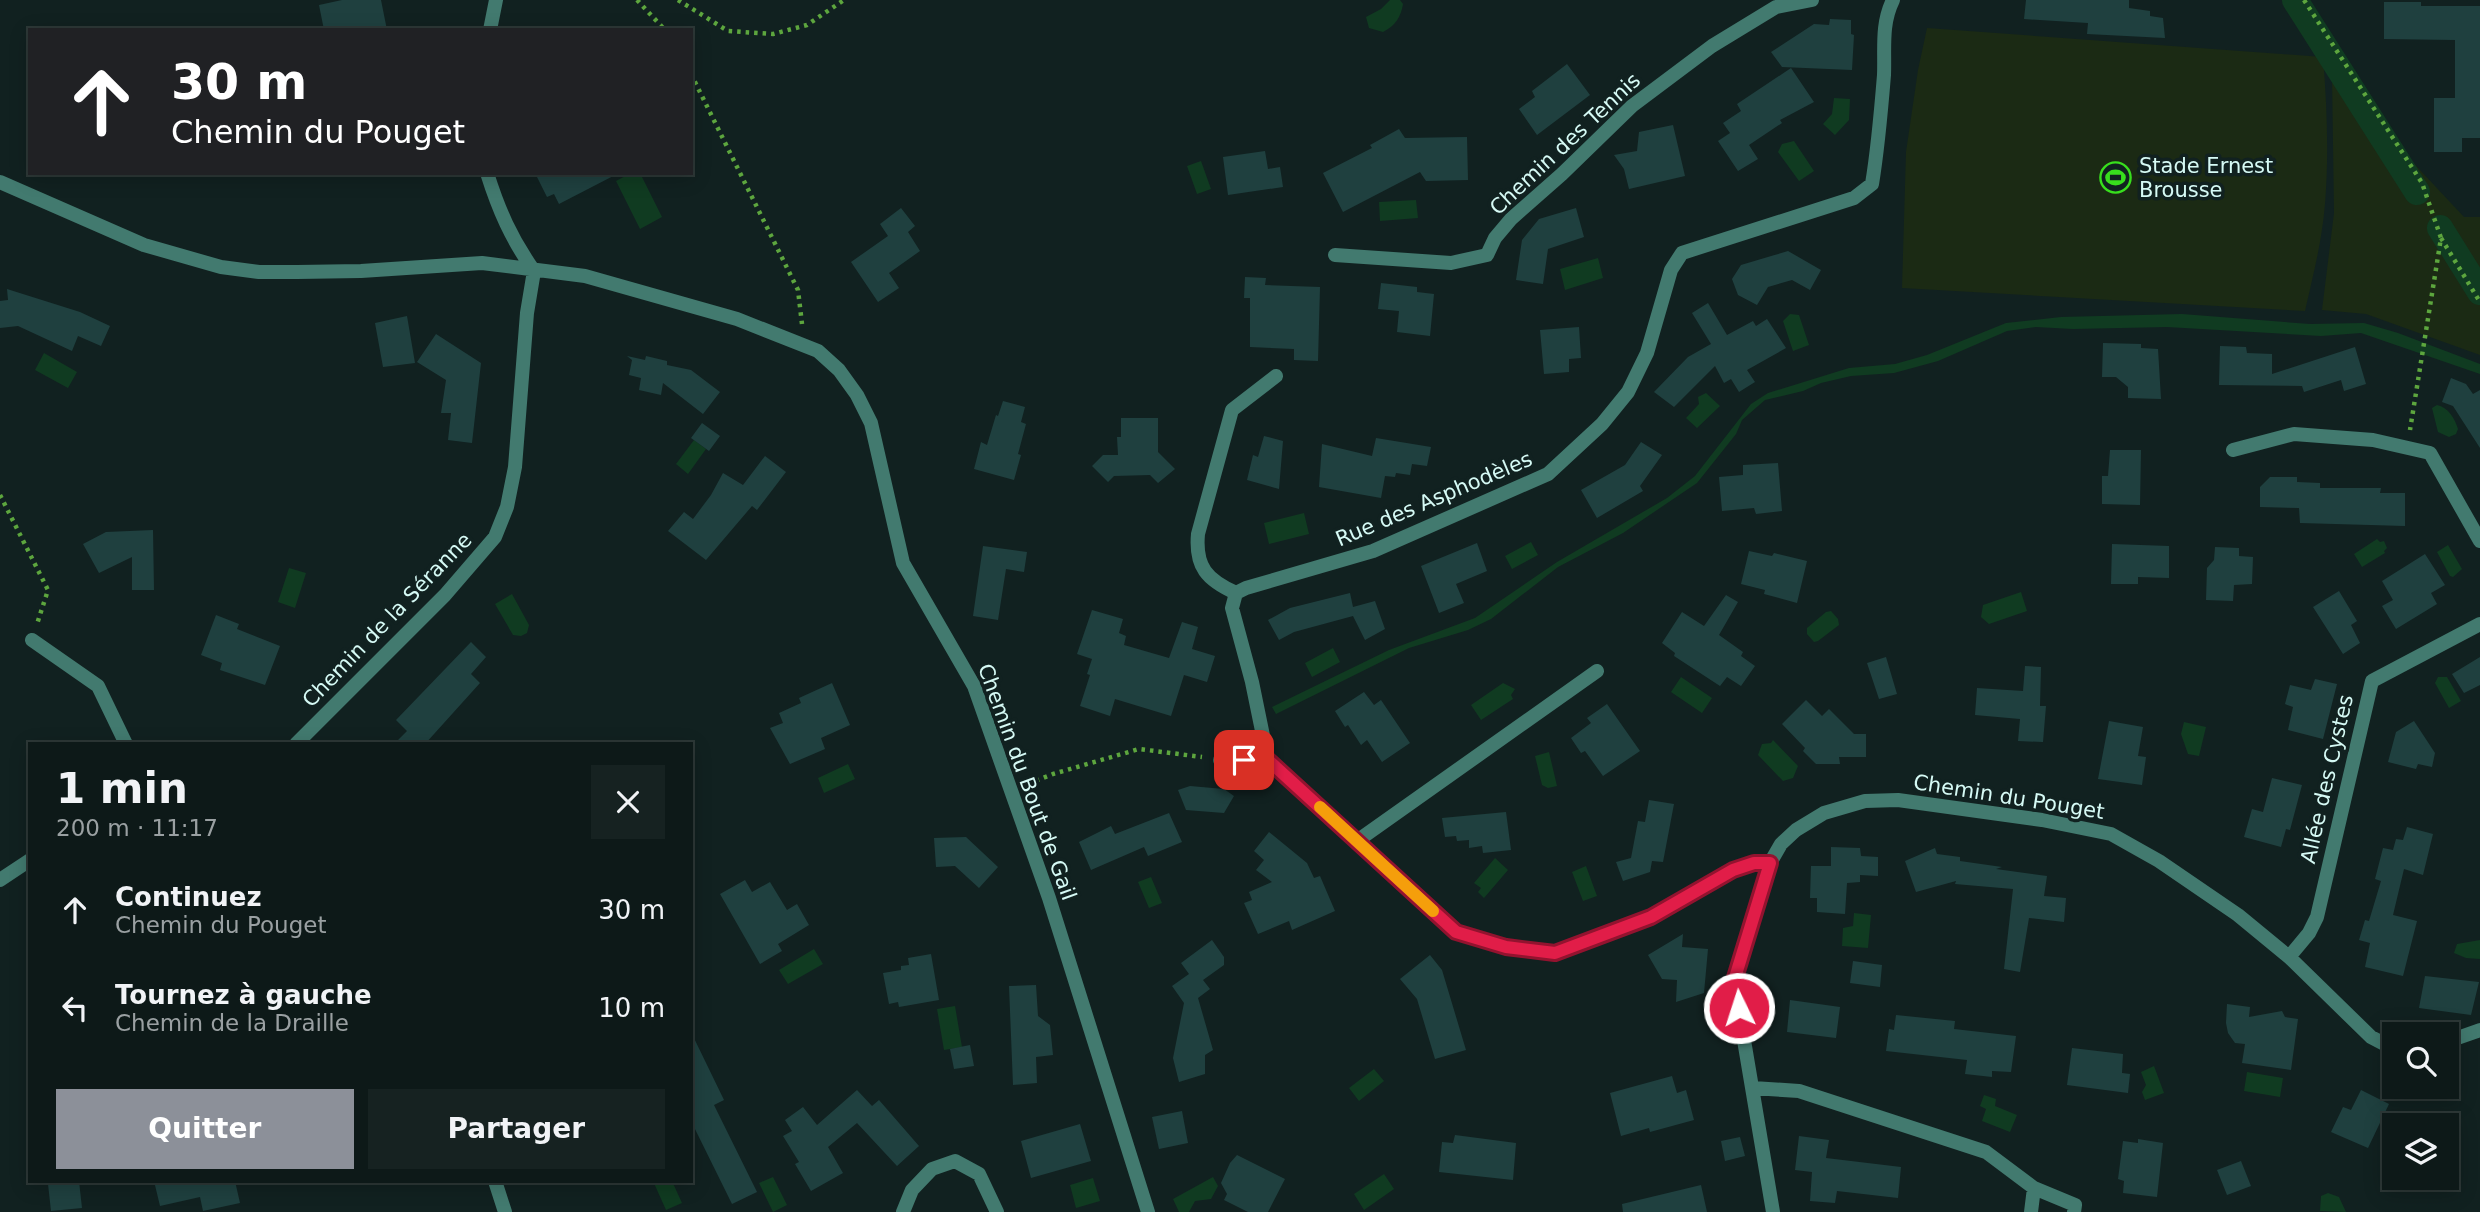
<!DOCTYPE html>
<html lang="fr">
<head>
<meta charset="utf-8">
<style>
  body { margin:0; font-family:"DejaVu Sans",sans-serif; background:#162221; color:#f1f3f6; height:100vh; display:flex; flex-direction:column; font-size:26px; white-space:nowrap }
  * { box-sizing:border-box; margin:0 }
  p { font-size:23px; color:#9aa0a2 }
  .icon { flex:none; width:38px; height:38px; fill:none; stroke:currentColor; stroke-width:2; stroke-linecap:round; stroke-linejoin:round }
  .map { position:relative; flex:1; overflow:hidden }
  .drawer { position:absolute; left:28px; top:742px; width:665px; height:441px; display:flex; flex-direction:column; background:#0d1918; border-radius:0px; box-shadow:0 4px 18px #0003,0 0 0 2px #2d3837 }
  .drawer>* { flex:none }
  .guide { position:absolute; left:28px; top:28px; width:665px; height:147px; border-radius:0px; box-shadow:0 4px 18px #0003,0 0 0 2px #2d3837; background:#202124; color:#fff; overflow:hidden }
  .controls { position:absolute; left:2382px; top:1022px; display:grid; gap:14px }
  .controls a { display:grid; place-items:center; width:77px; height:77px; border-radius:0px; background:#0d1918; box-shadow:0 4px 18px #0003,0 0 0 2px #2d3837; font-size:35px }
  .pin { position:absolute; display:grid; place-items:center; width:60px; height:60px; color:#fff; margin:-30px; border-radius:14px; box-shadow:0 4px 10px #0006 }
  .me { position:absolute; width:77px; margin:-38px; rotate:356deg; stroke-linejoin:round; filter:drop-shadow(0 0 5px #0008) }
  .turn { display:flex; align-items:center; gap:24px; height:147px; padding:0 28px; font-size:32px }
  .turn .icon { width:91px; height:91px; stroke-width:2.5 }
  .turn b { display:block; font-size:49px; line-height:60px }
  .round { display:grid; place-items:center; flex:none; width:74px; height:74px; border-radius:0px; background:#162221 }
  .overview { display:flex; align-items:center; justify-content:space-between; height:119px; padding:0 28px }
  h1 { font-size:42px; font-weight:700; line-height:52px }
  .primary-button { display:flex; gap:14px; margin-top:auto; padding:14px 28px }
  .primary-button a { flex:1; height:80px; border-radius:0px; background:#8c9099; color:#fff; font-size:28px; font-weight:700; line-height:80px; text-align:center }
  .primary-button a+a { background:#162221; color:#f1f3f6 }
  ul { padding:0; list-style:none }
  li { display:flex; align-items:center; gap:21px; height:98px; padding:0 28px }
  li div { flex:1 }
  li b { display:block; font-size:26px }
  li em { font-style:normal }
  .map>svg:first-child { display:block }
  .green { fill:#1b2a14 }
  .water { fill:#103b21 }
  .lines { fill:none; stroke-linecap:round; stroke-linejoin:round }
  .canal { stroke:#103b21; stroke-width:26 }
  .building { fill:#1f403f }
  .path { stroke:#5da63e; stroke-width:4.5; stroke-dasharray:3.5 5; stroke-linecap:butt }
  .lane { stroke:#427a6f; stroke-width:14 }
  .street { stroke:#427a6f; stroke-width:14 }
  .route-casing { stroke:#92132f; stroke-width:18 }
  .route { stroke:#e11d48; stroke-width:12 }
  .slow { stroke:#f59e0b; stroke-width:12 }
  .labels { text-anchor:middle; stroke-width:7; stroke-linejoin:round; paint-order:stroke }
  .street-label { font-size:21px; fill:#d6faf5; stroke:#112120 }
  .poi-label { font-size:21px; fill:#d6faf5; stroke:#112120; text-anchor:start }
</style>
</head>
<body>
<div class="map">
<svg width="2480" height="1212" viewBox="0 0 2480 1212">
  <rect width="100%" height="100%" fill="#112120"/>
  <path class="green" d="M1927,28L2323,57C2327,106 2329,156 2325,204C2322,241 2313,276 2305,311L1902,288L1906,152L1918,70Z
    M2332,76L2464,217H2480V355L2366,314L2322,310L2334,213Z"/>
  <path class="water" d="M1390,0H1400L1403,4C1401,17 1395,26 1383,32L1369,28L1366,17L1381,9Z
    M1834,98L1850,99L1849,120L1835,135L1823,124L1832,114Z
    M1794,141L1814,171L1799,181L1778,152L1782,144Z
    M1201,161L1211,189L1197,194L1187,166Z
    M631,173H640L662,217L640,229L616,181Z
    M1416,200L1418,218L1380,221L1379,202Z
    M1598,258L1603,278L1565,290L1560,269Z
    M1790,314L1799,315L1809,345L1793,351L1783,321Z
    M2182,314L2310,324L2364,323L2398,333L2480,364V374L2361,333L2321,336L2167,327L2073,329L2036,327L2007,331L1938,361L1894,373L1851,376L1821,383L1803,391L1765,400L1742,420L1736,434L1697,483L1623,533L1558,567L1491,619L1468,630L1409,648L1276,714L1272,707L1389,650L1475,618L1557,562L1667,498L1695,476L1751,404L1768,393L1849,368L1895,364L1927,355L2006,323L2061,317Z
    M44,353L77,372L68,388L35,370Z
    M1706,393L1720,406L1697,428L1686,418L1699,404L1698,397Z
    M2437,405C2448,407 2455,419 2458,429L2456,434L2449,437L2438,432L2432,408Z
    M694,440L706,449L688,474L676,464Z
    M1304,513L1309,534L1269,544L1264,523Z
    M2377,539L2380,542L2384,541L2387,548L2384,551L2385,553L2362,567L2354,554Z
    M1531,542L1538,555L1512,569L1505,556Z
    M2448,545L2462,569L2453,577L2450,576L2437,552Z
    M289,568L306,573L295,608L278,602Z
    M2021,592L2027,611L1989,624L1981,617L1983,605Z
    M512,594L529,625L527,633L521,636L513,635L495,604Z
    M1831,611L1838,619L1839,625L1818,641L1814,642L1807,634V628L1826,612Z
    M1333,648L1340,662L1312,677L1305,663Z
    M1681,677L1712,698L1702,713L1671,692Z
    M2438,677H2447L2461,701L2449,708L2435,683Z
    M1503,683L1515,689L1511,695L1513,699L1481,720L1471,705Z
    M2184,722L2206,727L2199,756L2188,754L2181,734Z
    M1773,740L1798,766L1793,778L1783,781L1758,755L1762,744L1771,743Z
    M1549,752L1557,786L1548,788L1542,785L1535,756Z
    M848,764L855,779L824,793L818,778Z
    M1495,858L1508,870L1484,898L1478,892L1481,888L1474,883Z
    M1586,866L1597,896L1583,901L1572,872Z
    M1151,877L1162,903L1149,908L1138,882Z
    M1854,913L1871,915L1868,948L1842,946L1843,928L1853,926Z
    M2480,940V959L2466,958L2454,953L2457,944Z
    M814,949L823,964L788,984L779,970Z
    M955,1006L962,1047L944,1050L937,1009Z
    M2154,1066L2164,1093L2145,1100L2142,1092L2146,1085L2141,1072Z
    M1374,1069L1384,1081L1359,1101L1349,1088Z
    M2247,1072L2283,1078L2280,1097L2244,1091Z
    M1984,1095L1996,1099L1995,1106L2017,1115L2010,1132L1982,1121L1986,1109L1980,1106Z
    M1384,1174L1394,1189L1364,1210L1354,1194Z
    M773,1177L787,1205L773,1212L759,1183Z
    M1213,1177L1218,1186L1211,1199L1195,1201L1189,1212H1179L1173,1199Z
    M1093,1178L1100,1201L1076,1208L1070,1185Z
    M653,1181H672L682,1203L666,1210Z
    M2328,1193L2339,1197L2346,1212L2320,1211L2321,1196Z"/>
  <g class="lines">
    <path class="canal" d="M2295,0L2417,192
      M2440,228L2480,292"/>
  </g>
  <path class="building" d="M342,0H381L387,30H324L319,5Z
    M2026,0H2129V8L2150,11V16L2163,18L2165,38L2087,34L2088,23L2024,19Z
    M2384,2H2421V6H2480V138H2462V152H2434V98H2455V40L2384,39Z
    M1830,19L1851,20V34L1854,35L1852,70L1782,67L1771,52L1814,24L1829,25Z
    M1567,64L1590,95L1537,135L1519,109L1535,97L1532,91Z
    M1791,68L1814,102L1780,120L1782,123L1749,145L1758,159L1738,171L1718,141L1730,133L1723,123L1741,111L1737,104Z
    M1673,125L1685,176L1629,189L1624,169L1614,155L1637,151L1639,132Z
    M1399,129L1405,138L1467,137L1468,180L1426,181L1420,172L1343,212L1323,173L1372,148L1370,145Z
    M1265,151L1268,169L1280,167L1283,187L1228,195L1223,157Z
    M535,173H619L559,204L554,194L547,197Z
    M901,208L915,226L908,232L920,251L889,273L899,288L878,302L851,262L888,236L880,224Z
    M1576,208L1584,237L1548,249L1543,284L1516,280L1522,240L1539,219Z
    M1788,251L1821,270L1810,290L1792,280L1768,287L1757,305L1738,295L1732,279L1741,265Z
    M1245,277L1266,278L1265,285L1320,287L1318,361L1294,360V349L1250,347V298H1244Z
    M1381,283L1417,287V292L1434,294L1430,336L1397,332L1399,311L1378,309Z
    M7,289L80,312L110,326L101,346L78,336L72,351L18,326L0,328V301L8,300Z
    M1708,303L1727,335L1753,321L1756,326L1767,319L1786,348L1747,370L1755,382L1739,392L1731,379L1724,383L1715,366L1674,407L1654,392L1688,357L1711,344L1692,313Z
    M407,316L415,363L383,367L375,323Z
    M1579,327L1581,358L1569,359V372L1544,374L1540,330Z
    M436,334L481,363L472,443L448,440L451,413H441L446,380L417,362Z
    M2103,343L2141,344V348L2158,349L2161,399L2128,398V387L2116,377H2102Z
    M2220,346L2246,347L2247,353L2272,354V374L2355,347L2366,384L2344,391L2341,380L2304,392L2302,386L2219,385Z
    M627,356L645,360L646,356L667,361V365L691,370L720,392L703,414L663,383L661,395L639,390L641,378L629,375L632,360Z
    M2451,378L2466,384L2473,394L2480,390V448L2453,406L2442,402Z
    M1003,401L1025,407L1021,422L1026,424L1018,454L1021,455L1014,480L974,469L981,442L987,445L996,415L998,416Z
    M1121,418H1158V452L1175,469L1158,483L1150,475L1114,476L1108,482L1092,466L1103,455H1118L1117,437H1121Z
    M702,423L720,436L709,451L691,438Z
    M1264,436L1283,441L1279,489L1247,480L1253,455L1258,457Z
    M1376,438L1431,447L1427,466L1412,464L1410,475L1396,473L1395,477L1385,476L1381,498L1319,487L1322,444L1372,456Z
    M1641,442L1662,455L1640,486L1643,491L1597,518L1581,490L1625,465Z
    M2110,450H2141L2140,505L2102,504V476H2108Z
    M765,456L786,472L757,510L752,506L706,560L668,531L684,512L693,519L711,495L723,473L743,485Z
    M1778,463L1782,511L1756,514L1754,508L1722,511L1719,477L1743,475V465Z
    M2270,477H2297V482L2320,483V488H2381L2380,493H2405V526L2300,523L2299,508L2260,507V487Z
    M153,530L154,590H132V557L99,573L83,544L106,532Z
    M1477,543L1487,571L1456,584L1464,603L1439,613L1421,566Z
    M2112,544L2169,546V578L2138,577V584H2111Z
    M983,546L1027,552L1024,572L1006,569L998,620L973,616Z
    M2215,547L2239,548V556L2253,557L2252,584L2234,585L2233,601L2206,600L2207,568L2214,560Z
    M1749,551L1772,556L1774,553L1807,561L1797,603L1764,594L1765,590L1741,584Z
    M2425,554L2445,585L2431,593L2437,604L2396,629L2382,606L2393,600L2382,581Z
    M2339,591L2357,621L2351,625L2360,643L2343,654L2313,607Z
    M1350,593L1353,607L1375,601L1385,629L1365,640L1353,616L1294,632L1279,640L1268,620L1290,608Z
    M1726,595L1738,602L1719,635L1743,652L1741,656L1755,666L1741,686L1727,677L1720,686L1674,656L1675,653L1662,643L1682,612L1704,626Z
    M1092,610L1123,619L1119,633L1126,636L1124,645L1169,658L1182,622L1198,627L1192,649L1215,656L1207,682L1184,675L1171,716L1115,699L1110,716L1080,706L1090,675L1087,674L1092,659L1077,654Z
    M216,615L239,624L237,629L280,646L265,685L220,670L222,663L201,655Z
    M471,642L486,657L471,674L480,683L425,744H394L407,731L396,720Z
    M1886,657L1897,694L1879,699L1867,663Z
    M2480,657V685L2464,693L2452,674Z
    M2025,666L2041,667L2040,706H2046L2043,742L2018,741L2020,719L1975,715L1977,688L2023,691Z
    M2315,679L2337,684L2323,739L2288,730L2293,707L2285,704L2290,685L2311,690Z
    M832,683L850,725L821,738L825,749L790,764L770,728L783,723L779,713L801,703L799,698Z
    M1364,692L1374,705L1381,700L1410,743L1382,762L1367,740L1361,745L1348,725L1345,727L1335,711Z
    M1806,700L1822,716L1829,709L1854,734H1866V757H1839L1840,764H1816L1803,751L1805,748L1782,724Z
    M1607,704L1640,751L1603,776L1585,751L1581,753L1571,738L1591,723L1587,718Z
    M2109,721L2143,727L2138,756L2146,757L2142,785L2098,779Z
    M2414,721L2435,753L2432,767L2418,764L2416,769L2388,762L2396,732Z
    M2272,778L2302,785L2290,830L2286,829L2281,847L2244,837L2252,809L2263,812Z
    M1190,786L1224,789L1234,796L1224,813L1186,810L1178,790Z
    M1649,800L1674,804L1663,862L1652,861L1650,872L1623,881L1616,862L1631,858L1638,821L1645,822Z
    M1506,812L1511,850L1483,853L1482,846L1469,848V840L1457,841L1456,836L1445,837L1442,818Z
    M1169,813L1182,842L1148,856L1144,847L1091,870L1079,842L1111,826L1115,834Z
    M2407,827L2433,834L2423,875L2404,869L2393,915L2417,921L2403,976L2365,967L2370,943L2359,940L2365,920L2369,921L2381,881L2375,879L2383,848L2393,850L2396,839L2403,840Z
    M1269,832L1307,863L1314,878L1320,876L1335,911L1292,930L1289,921L1258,934L1244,903L1252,900L1249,892L1272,882L1256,870L1264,860L1254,851Z
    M966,837L998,867L979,888L955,866L936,867L934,838Z
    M1831,847L1860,848L1861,856L1878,857V876L1860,875V882L1847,883L1845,914L1817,912V898H1810L1811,866H1831Z
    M1935,848L1937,854L1960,857V861L2002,867L1996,869L2047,876L2044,896L2066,898L2064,922L2029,918L2020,972L2004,969L2013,889L1955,884L1956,881L1916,892L1905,861Z
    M745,880L752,892L770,882L787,910L797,904L809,925L778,944L782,951L760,964L720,894Z
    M1683,934L1682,947L1708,949L1704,993L1676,1002L1677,980L1662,979L1648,955Z
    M1212,940L1224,957V965L1203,980L1210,989L1198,998L1213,1050L1205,1055V1074L1179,1082L1173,1058L1184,1003L1172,986L1189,974L1181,963Z
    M931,954L939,1000L899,1007L898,1002L889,1004L883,973L901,970V966L909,965L908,958Z
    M1430,955L1442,970L1466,1050L1435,1059L1417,999L1400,979Z
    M1853,961L1882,965L1880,987L1850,983Z
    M2425,976L2479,982L2471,1015L2419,1008Z
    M1036,985L1038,1016L1050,1025L1053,1055L1036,1057L1037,1083L1013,1085L1009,986Z
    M1790,1000L1840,1007L1836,1038L1787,1032Z
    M2227,1004L2250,1007L2249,1017L2282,1011L2285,1017L2298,1019L2291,1070L2242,1063L2245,1044L2235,1043L2228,1033L2226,1023Z
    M1896,1015L1955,1021L1954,1029L2016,1036L2011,1072L1992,1071V1077L1965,1074L1967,1060L1886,1051L1889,1029L1894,1030Z
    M691,1032L724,1100L714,1105L757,1192L732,1204L691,1121Z
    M970,1045L974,1066L954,1069L950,1049Z
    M2072,1048L2123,1054L2122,1073L2130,1074L2128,1093L2067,1085Z
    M1672,1076L1677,1093L1686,1090L1694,1120L1650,1132L1649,1128L1621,1136L1610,1093Z
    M857,1090L872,1106L879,1100L919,1146L897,1166L857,1123L828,1147L843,1173L811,1191L795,1164L799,1162L783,1136L792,1131L785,1120L803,1107L817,1125Z
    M2361,1090L2389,1104L2368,1148L2331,1132L2343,1107L2351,1110Z
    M1182,1111L1188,1143L1159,1149L1152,1117Z
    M1080,1124L1091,1161L1031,1178L1021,1141Z
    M1455,1135L1516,1143L1513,1180L1439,1172L1442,1142L1453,1143Z
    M1799,1136L1829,1140L1826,1158L1901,1167L1898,1198L1837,1191L1835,1203L1810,1201L1812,1172L1795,1170Z
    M1740,1137L1745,1156L1725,1161L1721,1141Z
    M2138,1139L2163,1143L2157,1197L2123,1193L2124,1181L2118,1179L2123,1141L2138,1143Z
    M1237,1155L1285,1179L1268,1212H1248L1224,1200L1227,1194L1221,1183L1230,1163Z
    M2241,1161L2251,1186L2227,1195L2217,1170Z
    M79,1181L82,1208L51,1211L48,1184Z
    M154,1181H235L240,1203L203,1211L200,1197L160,1206Z
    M1701,1185L1707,1212H1623L1622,1204Z"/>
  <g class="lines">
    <path class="path" d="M637,0L665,30
      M678,0L728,31L773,34L807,25L844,0
      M2304,0L2422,183L2441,238L2410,430
      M691,74L798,290L802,324
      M2441,238L2480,302
      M0,495L48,590L37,624
      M1028,784L1053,774L1139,749L1202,757"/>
    <path class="lane" d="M1236,593C1207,580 1195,567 1198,534L1232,410L1276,376"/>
    <path class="street" d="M490,30L496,0
      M487,173C499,211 511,238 534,271
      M0,182L144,245L221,267L259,272H297L361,271L482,263L585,276L737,319L818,351L839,370L857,395L871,423L903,563L974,686L1049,898L1148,1212
      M1335,255L1451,263L1487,255L1495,238L1511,219L1562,174L1632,106L1712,46L1776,7L1812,0
      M2233,450L2294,434L2373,440L2430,453L2480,541
      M32,640L98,686L126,744
      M296,744L445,595L495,537L507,507L515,467L527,313L534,271
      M1220,760H1268L1456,932L1506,947L1554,953L1651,917L1733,870L1754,863H1770
      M1268,760L1252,682L1232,608L1236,593L1246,588L1373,551L1548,474L1602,424L1628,392L1647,353L1671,270L1682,253L1854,198L1872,184C1878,148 1881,112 1884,75C1885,49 1881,24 1893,0
      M1357,841L1597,671
      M0,880L30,860
      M2289,957L2309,933L2317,917L2372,681L2480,624
      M2446,1042L2480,1030
      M1753,1088L1799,1091L1986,1152L2034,1188L2075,1205L2074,1212
      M495,1181L505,1212
      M903,1212L912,1190L932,1169L955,1161L979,1174L997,1212
      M1773,1212L1734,981L1770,863L1781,844L1796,830L1824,813L1865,801L1898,800L2042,820L2111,834L2159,861L2238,915L2289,957L2371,1037L2394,1049
      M2031,1212L2034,1188"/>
  </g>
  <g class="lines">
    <defs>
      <path id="route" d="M1244,760H1268L1456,932L1506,947L1555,953L1651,917L1733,870L1754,863H1770L1734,981L1739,1008"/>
    </defs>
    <use href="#route" class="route-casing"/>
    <use href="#route" class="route"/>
    <path class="slow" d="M1320,807L1433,911"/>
  </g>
  <defs>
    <symbol id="stadium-ring" viewBox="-11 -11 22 22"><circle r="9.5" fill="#112120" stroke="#38de1d" stroke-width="1.5"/><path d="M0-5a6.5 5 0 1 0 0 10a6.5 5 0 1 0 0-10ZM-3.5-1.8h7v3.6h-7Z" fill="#38de1d"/></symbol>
  </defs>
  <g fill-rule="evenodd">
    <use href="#stadium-ring" x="2098" y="160" width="35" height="35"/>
  </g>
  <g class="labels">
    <g class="street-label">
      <text transform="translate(1565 144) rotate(-43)" y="7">Chemin des Tennis</text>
      <text transform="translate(1434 499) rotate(-23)" y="7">Rue des Asphodèles</text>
      <text transform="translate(387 620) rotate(-46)" y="7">Chemin de la Séranne</text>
      <text transform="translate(2327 779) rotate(-77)" y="7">Allée des Cystes</text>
      <text transform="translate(1027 782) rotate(70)" y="7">Chemin du Bout de Gail</text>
      <text transform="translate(2009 797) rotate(9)" y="7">Chemin du Pouget</text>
    </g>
    <g class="poi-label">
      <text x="2139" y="173">Stade Ernest<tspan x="2139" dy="24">Brousse</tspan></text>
    </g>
  </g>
</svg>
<div class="controls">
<a><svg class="icon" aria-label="search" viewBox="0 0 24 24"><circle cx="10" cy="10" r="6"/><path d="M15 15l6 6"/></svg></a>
<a><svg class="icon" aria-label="layers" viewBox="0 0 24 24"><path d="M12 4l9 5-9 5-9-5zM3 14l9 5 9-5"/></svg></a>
</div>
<div class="pin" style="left:1244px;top:760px;background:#d93025"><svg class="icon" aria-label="arrive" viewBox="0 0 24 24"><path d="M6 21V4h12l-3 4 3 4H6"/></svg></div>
<svg class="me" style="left:1739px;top:1008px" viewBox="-20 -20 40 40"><circle r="17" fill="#e11d48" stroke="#fff" stroke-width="3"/><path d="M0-11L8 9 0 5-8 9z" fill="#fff"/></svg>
<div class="guide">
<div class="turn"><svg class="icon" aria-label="ahead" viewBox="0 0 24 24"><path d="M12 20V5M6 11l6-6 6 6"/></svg><div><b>30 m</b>Chemin du Pouget</div></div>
</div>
<section class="drawer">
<div class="overview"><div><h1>1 min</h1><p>200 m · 11:17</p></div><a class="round"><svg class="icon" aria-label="close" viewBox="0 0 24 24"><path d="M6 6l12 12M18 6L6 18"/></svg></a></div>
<ul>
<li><svg class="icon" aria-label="ahead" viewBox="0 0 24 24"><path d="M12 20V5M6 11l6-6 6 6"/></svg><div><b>Continuez</b><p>Chemin du Pouget</p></div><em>30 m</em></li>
<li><svg class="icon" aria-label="left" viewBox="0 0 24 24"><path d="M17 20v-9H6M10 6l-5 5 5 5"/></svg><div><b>Tournez à gauche</b><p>Chemin de la Draille</p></div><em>10 m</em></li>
</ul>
<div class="primary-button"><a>Quitter</a><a>Partager</a></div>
</section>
</div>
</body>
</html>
